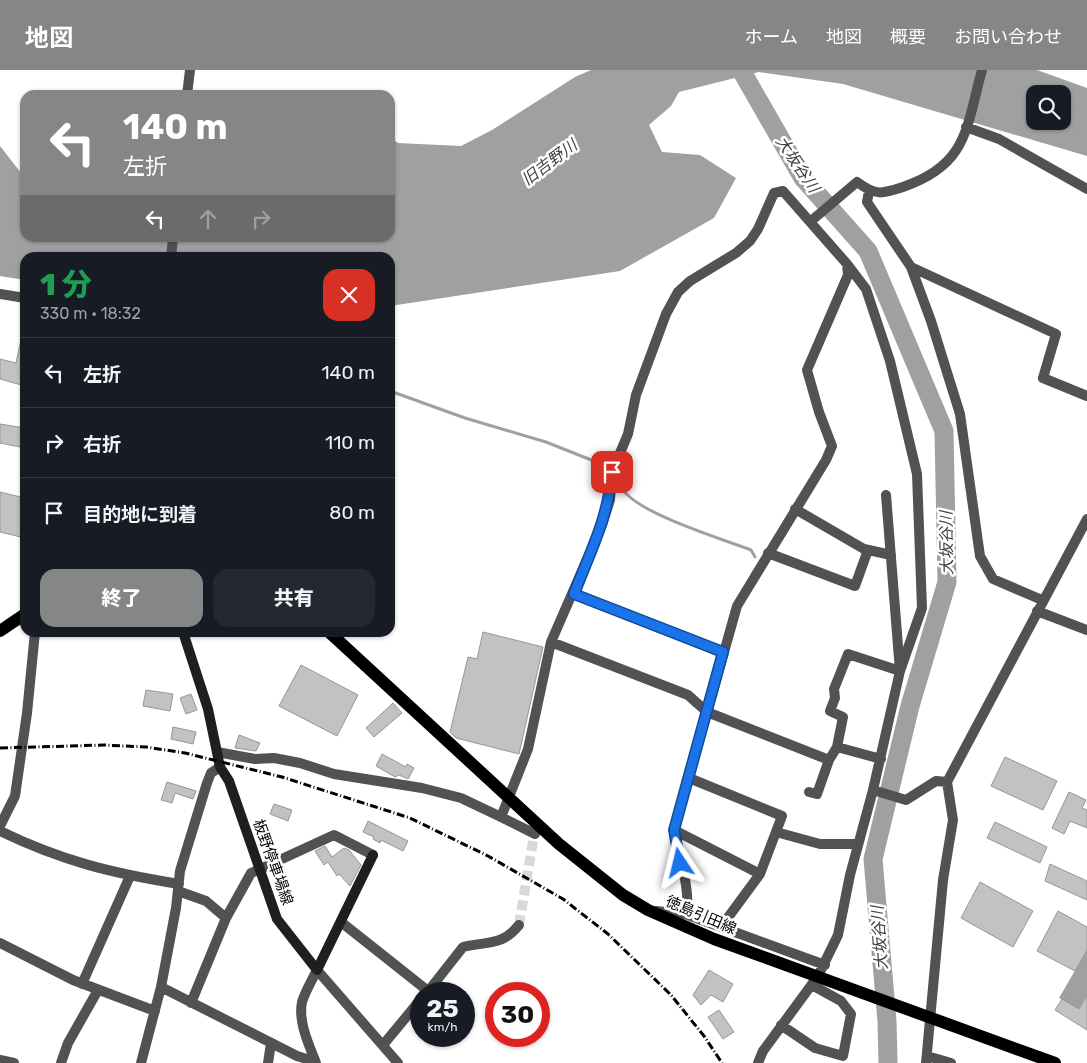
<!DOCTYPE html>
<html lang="ja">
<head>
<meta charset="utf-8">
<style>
  body { margin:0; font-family:Rubik,"Noto Sans JP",sans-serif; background:#242831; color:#f1f3f6; height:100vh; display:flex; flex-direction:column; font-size:19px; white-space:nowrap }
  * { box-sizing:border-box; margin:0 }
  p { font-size:16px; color:#9ea1a6 }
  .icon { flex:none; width:28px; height:28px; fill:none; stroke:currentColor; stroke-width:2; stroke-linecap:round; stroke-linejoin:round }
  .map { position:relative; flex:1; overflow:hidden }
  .sheet { position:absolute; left:20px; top:182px; width:375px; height:385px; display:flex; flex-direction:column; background:#171b24; border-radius:15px; box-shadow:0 1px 4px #0004 }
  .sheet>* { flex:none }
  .guide { position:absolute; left:20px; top:20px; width:375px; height:152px; border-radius:15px; box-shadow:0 1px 4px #0004; background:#858687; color:#fff; overflow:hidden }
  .controls { position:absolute; left:1026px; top:15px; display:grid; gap:10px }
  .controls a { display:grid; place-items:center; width:45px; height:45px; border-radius:10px; background:#171b24; box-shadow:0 1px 4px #0004; font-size:25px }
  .speed { position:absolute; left:410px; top:912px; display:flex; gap:10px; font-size:25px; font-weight:700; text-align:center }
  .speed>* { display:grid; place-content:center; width:65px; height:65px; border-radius:50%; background:#171b24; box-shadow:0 1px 4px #0004; line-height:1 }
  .speed small { font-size:12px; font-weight:400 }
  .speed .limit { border:8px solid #d22; background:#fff; color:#111 }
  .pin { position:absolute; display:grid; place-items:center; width:42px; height:42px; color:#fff; margin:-21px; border-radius:10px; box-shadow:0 2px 8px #0006 }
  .me { position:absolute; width:55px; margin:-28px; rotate:350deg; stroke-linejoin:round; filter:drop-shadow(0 0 4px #0008) }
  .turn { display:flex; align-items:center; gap:18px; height:105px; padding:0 20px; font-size:22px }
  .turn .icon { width:65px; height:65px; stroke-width:2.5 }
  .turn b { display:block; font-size:35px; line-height:42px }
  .lanes { display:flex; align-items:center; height:48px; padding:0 20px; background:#0003; justify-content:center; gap:25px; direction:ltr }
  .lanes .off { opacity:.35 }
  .round { display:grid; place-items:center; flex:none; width:52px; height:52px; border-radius:15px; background:#242831 }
  .head { display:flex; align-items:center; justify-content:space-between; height:85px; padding:0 20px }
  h1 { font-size:30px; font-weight:800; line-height:38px; color:#1e9e55 }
  .button { display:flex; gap:10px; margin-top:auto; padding:10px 20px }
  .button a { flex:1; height:58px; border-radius:15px; background:#858687; color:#fff; font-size:20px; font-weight:800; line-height:58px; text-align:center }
  .button a+a { background:#242831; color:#f1f3f6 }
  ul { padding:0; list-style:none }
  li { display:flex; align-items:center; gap:15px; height:70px; padding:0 20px; border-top:1px solid #363941 }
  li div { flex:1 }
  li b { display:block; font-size:19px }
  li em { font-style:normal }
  header { display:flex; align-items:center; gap:30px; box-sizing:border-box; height:70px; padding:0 25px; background:#858687; color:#fff }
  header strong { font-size:24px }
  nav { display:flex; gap:28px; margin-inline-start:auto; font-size:18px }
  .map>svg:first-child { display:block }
  .water { fill:#a0a0a0; fill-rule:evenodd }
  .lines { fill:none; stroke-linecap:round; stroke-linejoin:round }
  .stream { stroke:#a0a0a0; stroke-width:3 }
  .river { stroke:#a0a0a0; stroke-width:19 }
  .building { fill:#c2c2c2; stroke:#969696 }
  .minor-tunnel { stroke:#d9d9d9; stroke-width:10; stroke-dasharray:10 5; stroke-linecap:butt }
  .minor { stroke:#525252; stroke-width:10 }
  .tertiary { stroke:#525252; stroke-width:10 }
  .secondary { stroke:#1f1f1f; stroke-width:10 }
  .primary { stroke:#000; stroke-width:12 }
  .rail { stroke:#000; stroke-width:3; stroke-dasharray:8 2.5 1 2.5; stroke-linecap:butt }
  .route-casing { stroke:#114b97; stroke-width:12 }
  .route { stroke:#1a73e8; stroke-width:9 }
  .labels { text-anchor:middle; stroke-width:5; stroke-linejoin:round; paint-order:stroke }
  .street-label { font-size:15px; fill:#000; stroke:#fff }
  .water-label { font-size:16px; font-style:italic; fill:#414141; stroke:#fff }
</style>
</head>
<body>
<header>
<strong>地図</strong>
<nav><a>ホーム</a><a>地図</a><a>概要</a><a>お問い合わせ</a></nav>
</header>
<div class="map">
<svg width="1087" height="993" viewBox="0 0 1087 993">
  <rect width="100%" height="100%" fill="#fff"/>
  <path class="water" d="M591,0H1037L1087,18V86L843,14L759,2L679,22L671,36L649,55L662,82L700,85L736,108L714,148L620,201L390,236V188H25V210L0,206V76L25,108V168H124L133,172L183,170L188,168H390V67L398,73L461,76L492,60L575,7ZM1035,24H1062V51H1035Z
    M1087,880V925L1079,939L1059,928Z"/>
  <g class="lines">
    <path class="stream" d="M390,321L465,348L546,372L619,401C620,407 619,415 623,420C640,444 722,469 751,480L755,487"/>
    <path class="river" d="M741,0L803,108L868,181L944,361L947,512L910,636L873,789L887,951L888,993"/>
  </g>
  <path class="building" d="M21,270L25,271V316L0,309V289L16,293Z
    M0,354L25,358V378L0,373Z
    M0,422L25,428V468L0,462Z
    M483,562L543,577L519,684L456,668L450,662L468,587L477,589Z
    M301,595L358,625L337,666L279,636Z
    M146,620L173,624L170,641L143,636Z
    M191,624L197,640L186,644L180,628Z
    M393,633L402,643L374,667L366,658Z
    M173,657L196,662L193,674L171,669Z
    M239,665L260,673L256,681L235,678Z
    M382,684L406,697L407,694L414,698L408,709L399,705L395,707L376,696Z
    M1005,687L1057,711L1043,740L991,716Z
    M167,712L196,721L193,729L175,723L172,733L161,730Z
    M1069,722L1086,730L1082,738L1087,740V758L1070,751L1064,764L1052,758Z
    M274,734L292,740L288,751L270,744Z
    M368,751L408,771L403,781L381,770L380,773L373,769L374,767L363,762Z
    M995,752L1047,777L1040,793L987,768Z
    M325,776L332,787L344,778L349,780L361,795L350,816L339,804L337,806L328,792L324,795L315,781Z
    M1050,794L1087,811V830L1045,811Z
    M980,812L1033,841L1013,877L961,848Z
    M1058,841L1087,857V880L1075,901L1037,881Z
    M709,900L733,914L723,932L711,925L701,935L693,925Z
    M1087,925V960L1055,940L1062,929L1079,939Z
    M719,940L734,962L723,969L708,947Z"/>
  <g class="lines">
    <path class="minor-tunnel" d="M519,855L533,771"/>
    <path class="minor" d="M966,57L999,69L1087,119
      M869,121L867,132L911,197L931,251L960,344L980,486L993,509L1042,530
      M811,151L857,112C876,126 882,124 903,117C968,95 966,58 982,0
      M911,197L1056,264L1043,308L1087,326
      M0,224L25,228
      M795,439L864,479L891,485
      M768,483L855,516L868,480
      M574,524L723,583
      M1037,541L1087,560
      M551,572L688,625L707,642L829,690L837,677L881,689
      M837,677L843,647L830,641L835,628L834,619L848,584L900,601L922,538L917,404L890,291L866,219L847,194
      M217,682L255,689L274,688L300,693L334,704L422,718L461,728L501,747
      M873,720L900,601L886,425
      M809,722L817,724L829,690
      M0,756L15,726L27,643L35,562
      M674,760L760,804
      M0,761C62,791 111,803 179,814
      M776,762L820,774H858
      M535,764L501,747L528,679L551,572L602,455L610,430L612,402L628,364L636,325L666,244L678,222L690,211L736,183L750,171L758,159L774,123L783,121L847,194L848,205L807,300L819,342L832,376L826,390L737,536L674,760C678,781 693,828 685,844L656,841
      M178,821L206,831L226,848
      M685,844L721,857L760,804L782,746L689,708
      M341,852L428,921
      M721,857L825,895
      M0,873L73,910L155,941
      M82,914L130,806
      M161,917L297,986L310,990L314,989
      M426,924L463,877C487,871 501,877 519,855
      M191,933L226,848L251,803L334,765L373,785
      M781,955L815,978L843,986L851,944L841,931L812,915
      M383,975L421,929
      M927,986L951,993
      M0,990L14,993
      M61,993L68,973L98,920
      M141,993L161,917L176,838L180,801L207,713L211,703L220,697
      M268,993L271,973
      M316,993C309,975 298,952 302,932C305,922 312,910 317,900L398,993
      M758,993L763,981L818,906L838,865L850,805L873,720L906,730L936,711L947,712
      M926,993L943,810L953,750L947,712L1087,449"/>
    <path class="tertiary" d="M187,25L190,0
      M171,188L173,168"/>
    <path class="secondary" d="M183,562L208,639L220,697L229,711L277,849L317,900L373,785"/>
    <path class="primary" d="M0,561L25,544
      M329,562L559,774L623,825L648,840L714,869L1055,993"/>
    <path class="rail" d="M0,678L104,675L146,677L185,683L282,707L410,748L488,786L563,829L608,864L671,925L704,966L722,993"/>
  </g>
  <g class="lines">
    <defs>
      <path id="route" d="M612,402C608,449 590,482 574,524L723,582L674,760L680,793"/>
    </defs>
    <use href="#route" class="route-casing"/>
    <use href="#route" class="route"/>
  </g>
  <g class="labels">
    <g class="street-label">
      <text transform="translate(273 792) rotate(70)" y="5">板野停車場線</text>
      <text transform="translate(701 845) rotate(23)" y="5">徳島引田線</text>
    </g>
    <g class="water-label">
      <text transform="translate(549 92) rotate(-37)" y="6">旧吉野川</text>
      <text transform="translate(798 94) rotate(56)" y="6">大坂谷川</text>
      <text transform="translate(946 473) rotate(-91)" y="6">大坂谷川</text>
      <text transform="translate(879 868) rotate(-94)" y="6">大坂谷川</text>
    </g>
  </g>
</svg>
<div class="controls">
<a><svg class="icon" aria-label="search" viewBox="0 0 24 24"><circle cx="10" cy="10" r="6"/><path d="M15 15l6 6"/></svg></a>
</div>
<div class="speed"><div>25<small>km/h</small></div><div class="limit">30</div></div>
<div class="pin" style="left:612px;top:402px;background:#d93025"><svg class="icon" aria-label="arrive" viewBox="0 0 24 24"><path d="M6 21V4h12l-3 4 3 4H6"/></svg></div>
<svg class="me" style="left:680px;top:793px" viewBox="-20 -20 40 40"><path d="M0-17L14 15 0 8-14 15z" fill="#1a73e8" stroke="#fff" stroke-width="4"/></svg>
<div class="guide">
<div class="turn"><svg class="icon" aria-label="left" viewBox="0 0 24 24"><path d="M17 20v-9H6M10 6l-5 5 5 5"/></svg><div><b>140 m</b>左折</div></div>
<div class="lanes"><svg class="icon" aria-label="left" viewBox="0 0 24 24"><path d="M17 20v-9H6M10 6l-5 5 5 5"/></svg><svg class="icon off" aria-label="ahead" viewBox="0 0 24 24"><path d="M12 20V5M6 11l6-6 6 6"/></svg><svg class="icon off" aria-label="right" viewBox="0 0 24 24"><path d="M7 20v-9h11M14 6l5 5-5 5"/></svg></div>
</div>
<section class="sheet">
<div class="head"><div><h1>1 分</h1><p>330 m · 18:32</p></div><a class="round" style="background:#d93025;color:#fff"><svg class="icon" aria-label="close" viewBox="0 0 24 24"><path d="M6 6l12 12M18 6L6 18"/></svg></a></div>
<ul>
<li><svg class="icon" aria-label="left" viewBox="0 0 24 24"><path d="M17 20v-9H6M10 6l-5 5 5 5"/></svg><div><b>左折</b></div><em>140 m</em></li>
<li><svg class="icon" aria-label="right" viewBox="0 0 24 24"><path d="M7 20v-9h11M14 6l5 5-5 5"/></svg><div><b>右折</b></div><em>110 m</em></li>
<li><svg class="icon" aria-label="arrive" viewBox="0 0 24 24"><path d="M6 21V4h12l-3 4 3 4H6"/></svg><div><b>目的地に到着</b></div><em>80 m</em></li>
</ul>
<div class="button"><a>終了</a><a>共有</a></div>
</section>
</div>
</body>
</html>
